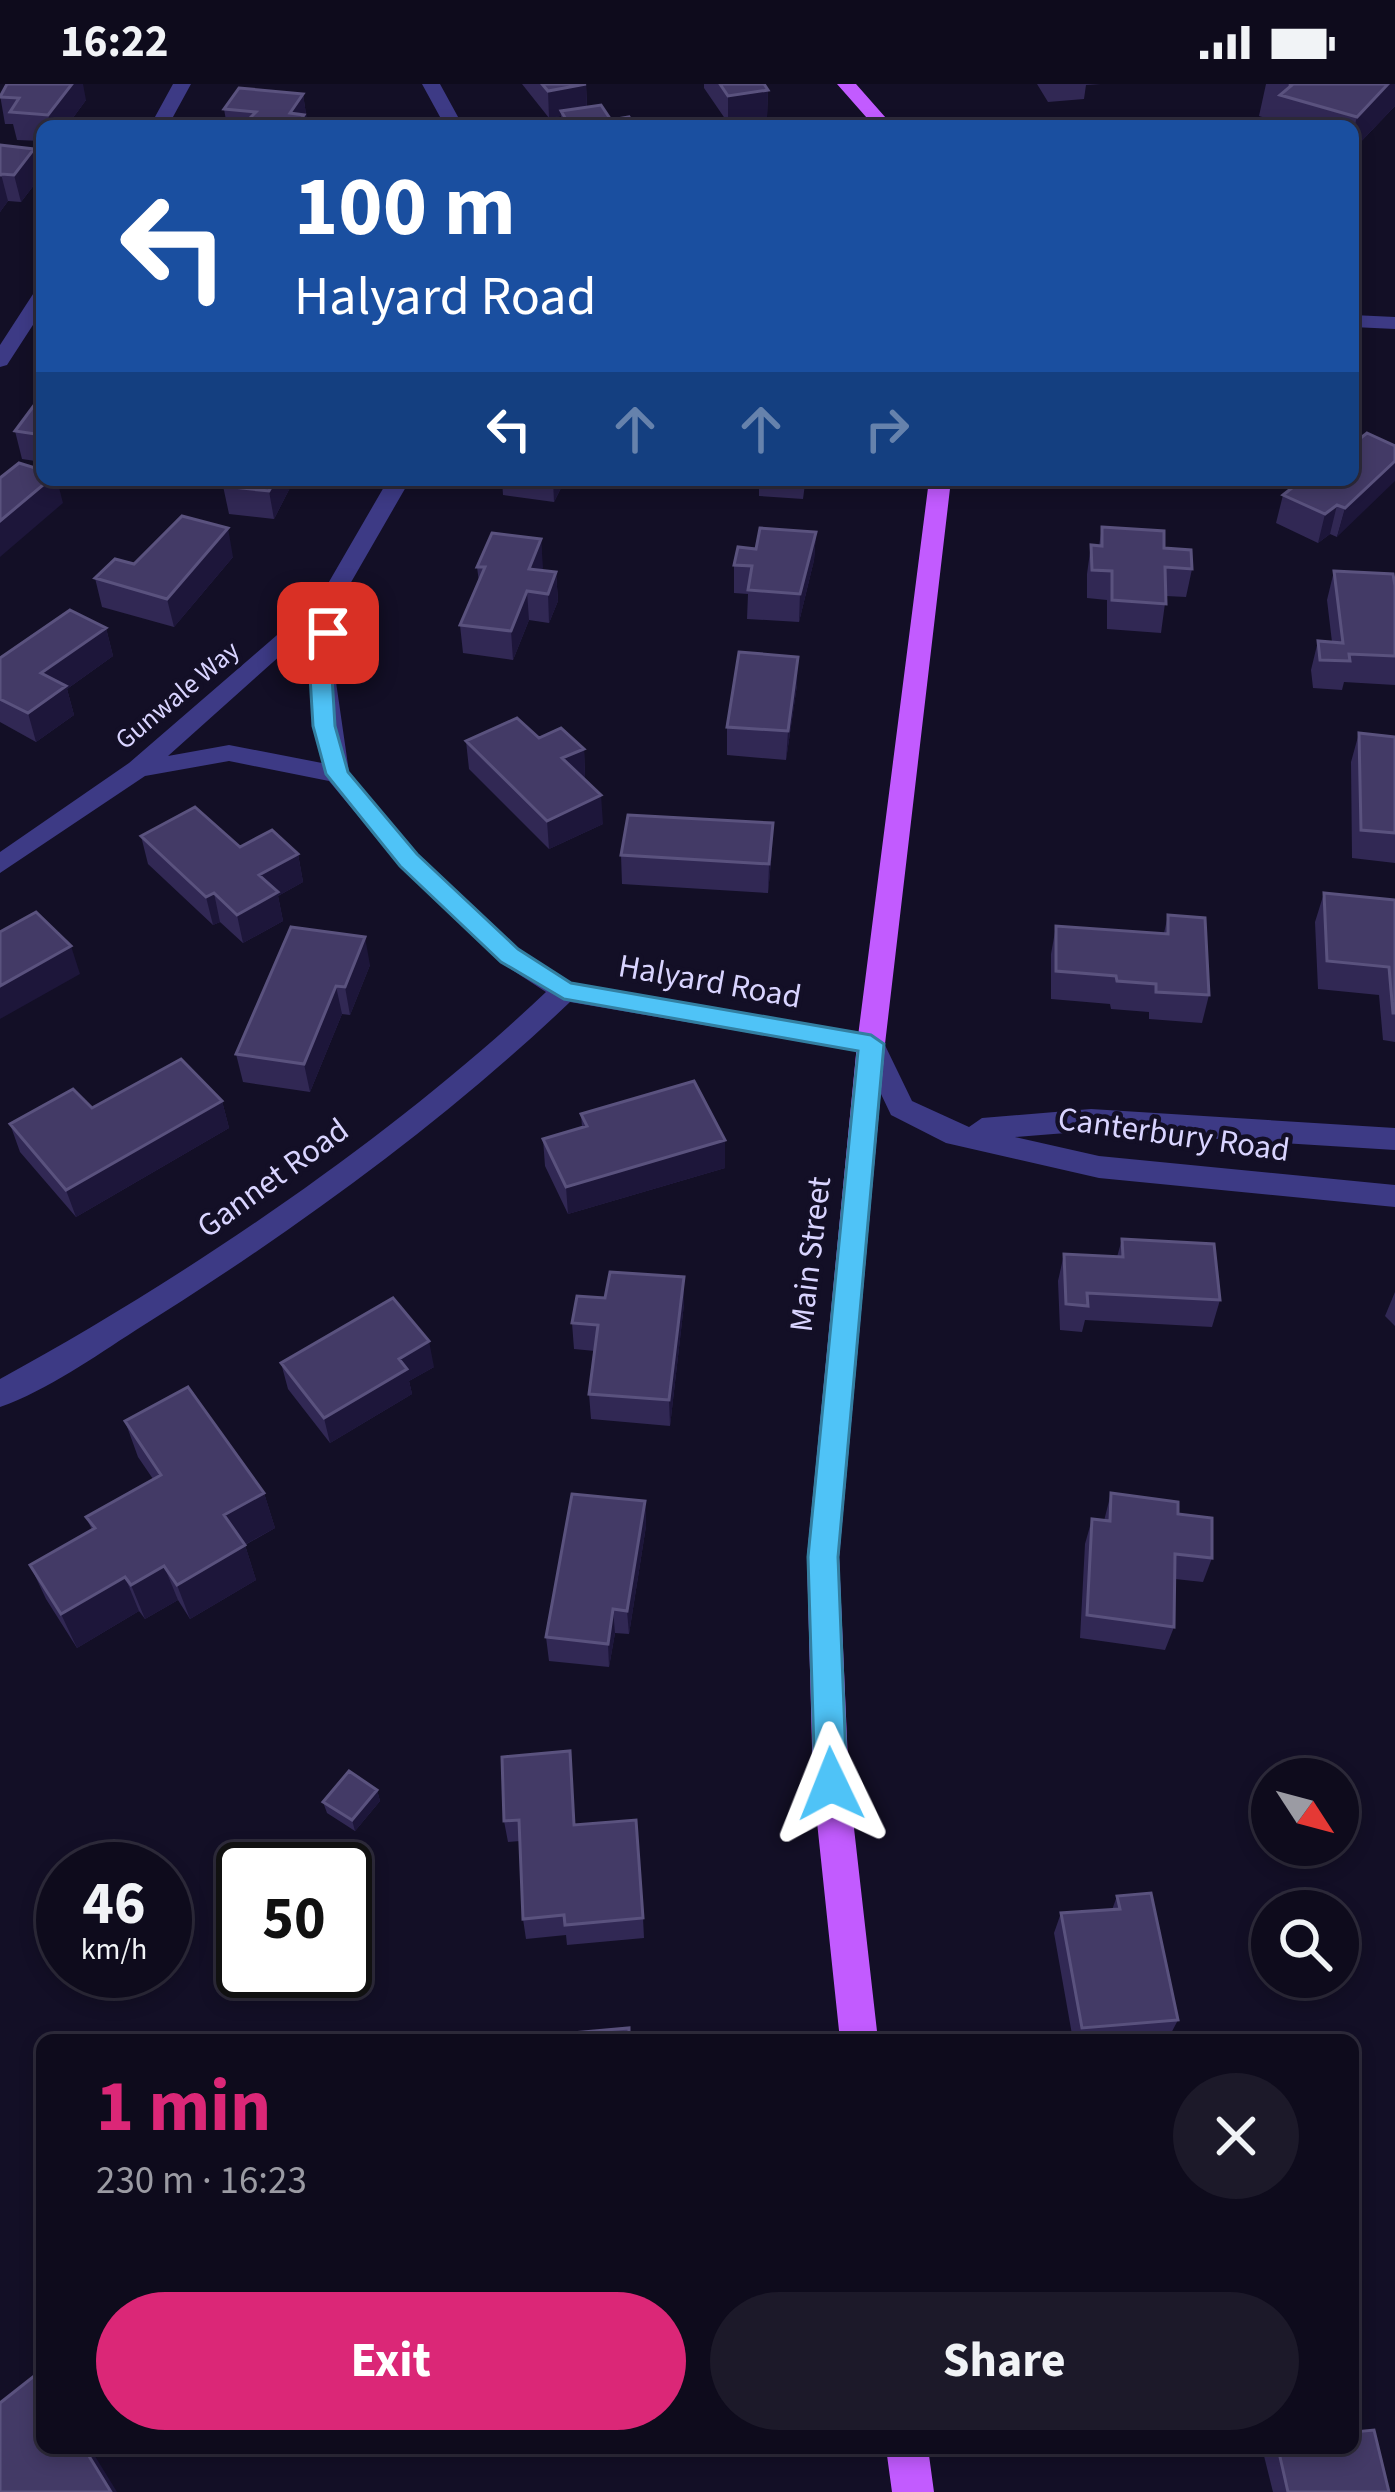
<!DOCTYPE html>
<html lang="en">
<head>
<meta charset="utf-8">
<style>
  body { margin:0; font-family:"Source Sans 3",sans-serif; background:#1c1929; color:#f1f3f6; height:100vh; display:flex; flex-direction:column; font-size:45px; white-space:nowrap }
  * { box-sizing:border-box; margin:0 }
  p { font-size:39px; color:#9b9ba3 }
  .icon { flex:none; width:66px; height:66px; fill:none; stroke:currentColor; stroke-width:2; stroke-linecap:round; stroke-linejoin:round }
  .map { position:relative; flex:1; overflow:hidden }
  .panel { position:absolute; left:36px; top:1950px; width:1323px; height:420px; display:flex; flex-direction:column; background:#0e0b1c; border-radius:18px; box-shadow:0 6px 18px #0003,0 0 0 3px #2e2b3b }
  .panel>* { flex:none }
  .banner { position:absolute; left:36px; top:36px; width:1323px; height:366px; border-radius:18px; box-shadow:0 6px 18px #0003,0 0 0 3px #2e2b3b; background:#1a4fa0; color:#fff; overflow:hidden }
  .needle { width:78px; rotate:126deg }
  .controls { position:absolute; left:1251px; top:1674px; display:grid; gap:24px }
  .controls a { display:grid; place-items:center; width:108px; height:108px; border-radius:50%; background:#0e0b1c; box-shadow:0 6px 18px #0003,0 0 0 3px #2e2b3b; font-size:60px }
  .speed { position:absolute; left:36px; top:1758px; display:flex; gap:24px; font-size:60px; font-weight:700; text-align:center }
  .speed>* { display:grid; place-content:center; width:156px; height:156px; border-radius:50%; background:#0e0b1c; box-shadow:0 6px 18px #0003,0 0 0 3px #2e2b3b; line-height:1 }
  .speed small { font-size:30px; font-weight:400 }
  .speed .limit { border:6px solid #111; border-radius:18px; background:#fff; color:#111 }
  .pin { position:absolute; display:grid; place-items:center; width:102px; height:102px; color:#fff; margin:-51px; border-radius:24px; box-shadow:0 6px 18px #0006 }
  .me { position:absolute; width:132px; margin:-66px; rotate:358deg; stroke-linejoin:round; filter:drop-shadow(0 0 9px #0008) }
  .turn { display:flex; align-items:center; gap:42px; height:252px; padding:0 60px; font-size:54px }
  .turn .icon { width:156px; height:156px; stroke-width:2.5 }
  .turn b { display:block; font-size:84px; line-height:102px }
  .lanes { display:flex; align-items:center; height:114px; padding:0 60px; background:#0003; justify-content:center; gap:60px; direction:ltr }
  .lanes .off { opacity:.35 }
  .round { display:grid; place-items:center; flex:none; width:126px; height:126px; border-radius:63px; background:#1c1929 }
  .head { display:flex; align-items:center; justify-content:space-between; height:204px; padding:0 60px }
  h1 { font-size:72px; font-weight:700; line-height:90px; color:#db2777 }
  .action { display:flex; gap:24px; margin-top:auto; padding:24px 60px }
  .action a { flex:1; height:138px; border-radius:72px; background:#db2777; color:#fff; font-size:48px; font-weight:700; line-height:138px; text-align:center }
  .action a+a { background:#1c1929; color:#f1f3f6 }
  .status { display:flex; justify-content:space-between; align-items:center; height:84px; padding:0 60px; background:#0e0b1c; direction:ltr }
  .status svg { height:33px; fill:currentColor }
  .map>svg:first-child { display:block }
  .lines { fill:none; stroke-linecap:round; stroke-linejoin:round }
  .minor { fill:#3d3a85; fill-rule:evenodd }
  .major { fill:#c25bff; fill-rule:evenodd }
  .wall { fill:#312854 }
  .shaded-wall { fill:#1d163a }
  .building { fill:#433a66; stroke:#5a527e; stroke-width:3 }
  .route { fill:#4fc3f7; stroke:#337fa1; stroke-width:3 }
  .labels { text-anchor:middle; stroke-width:9; stroke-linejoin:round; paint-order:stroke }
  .far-street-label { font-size:27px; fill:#d9d4ff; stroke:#130f26 }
  .street-label { font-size:33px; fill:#d9d4ff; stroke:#130f26 }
</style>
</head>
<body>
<div class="status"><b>16:22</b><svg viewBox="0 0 49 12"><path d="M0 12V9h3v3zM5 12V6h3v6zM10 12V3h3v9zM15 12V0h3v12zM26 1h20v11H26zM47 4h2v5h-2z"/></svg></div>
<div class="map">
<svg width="1395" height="2408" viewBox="0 0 1395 2408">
  <rect width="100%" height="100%" fill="#130f26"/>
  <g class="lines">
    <path class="minor" d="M173,0H191L168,42H150Z
      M422,0H440L463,42H445Z
      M42,205V227L7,281L0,283V261L35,207Z
      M1353,231L1395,233V245L1353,243Z
      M388,396H410L346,507L336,598L349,688L418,770L518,864L571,899L881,953L912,1017L969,1043L982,1034L1091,1025L1395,1044V1066L1091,1047L1015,1053L1099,1072L1395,1101V1123L1099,1094L946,1059L891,1031L861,968L570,918C440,1042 288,1151 136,1246C94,1273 48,1306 0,1323V1295C185,1194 393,1053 546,908L500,878L400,782L329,697L229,677L145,692L0,789V768L129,679L284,545L326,503ZM319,537L313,620L322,679L229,661L168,672Z"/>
    <path class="major" d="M837,0H856L893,42H874Z
      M929,396H951L885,960L839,1473L849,1700L878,1956H840L813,1700L807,1473L857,960Z
      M886,2364H928L934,2408H892Z"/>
  </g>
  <path class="wall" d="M522,0H586L587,23L611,36L629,33L634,42H562L561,32L549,34Z
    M704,0H764L768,6L767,33L728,39L704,4Z
    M1037,0H1101L1086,1L1084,15L1048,18Z
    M1266,0H1395V22L1353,66V42H1274L1275,37L1259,32Z
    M303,10L307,37L305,42H227L224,25Z
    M0,11L86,16L67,42H42V57L17,56L13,40H5Z
    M0,61L34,65L41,92L21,118L8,117L0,128Z
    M42,312V378L22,375L15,347Z
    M1367,349L1337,453L1330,450L1318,459L1276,439L1283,411Z
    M226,396H294L274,435L229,430L223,402Z
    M502,396H565L554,418L503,411Z
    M759,396H812L811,400H805L803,415L759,412Z
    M1102,443L1164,464L1192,485L1186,513L1166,512L1161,549L1107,545V516L1087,514V490L1091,461L1099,462Z
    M816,448L814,476L799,538L747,535L748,510L734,509V481L756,465Z
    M541,455L542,487L556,488L558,517L549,539L529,536L513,576L463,569L460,541L479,498L477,483Z
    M233,473L174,543L102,523L95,494L134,480Z
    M1334,487L1395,502V601L1344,598L1342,606L1313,604L1311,586L1318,557L1332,558L1327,516Z
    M106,544L113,572L67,605L74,631L36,658L0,638V574Z
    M797,601L786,676L727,671V643Z
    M1359,649L1395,653V779L1352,774L1351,678Z
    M539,654L584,665L585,693L583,694L603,740L549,765L469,685L466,657Z
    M141,752L298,770L303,798L278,812L283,837L243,859L220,838L213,841L148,780Z
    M772,767L768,809L622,800L621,771Z
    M1324,809L1395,816V958L1383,956L1379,911L1318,905L1315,838Z
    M1168,831L1209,911L1202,939L1149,935V928L1111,925L1110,920L1051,915V870L1056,842L1164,849Z
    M291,843L370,881L350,931L342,930L310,1008L243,998L236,970Z
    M222,1017L229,1044L76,1133L20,1068L10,1040Z
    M581,1030L725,1056V1084L568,1130L545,1082L543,1055L582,1043Z
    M1122,1155L1220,1216L1212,1243L1085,1236L1082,1248L1060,1246L1058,1197L1064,1170L1117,1173Z
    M684,1193V1220L670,1342L591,1335L589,1310L595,1267L574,1265L572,1239L605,1214Z
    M1395,1208V1242L1385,1232Z
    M281,1279L434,1283L409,1297L412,1310L330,1359L288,1305Z
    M125,1337L264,1409L275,1444L245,1461L256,1496L190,1535L178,1516L145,1535L139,1527L77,1564L46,1515L30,1481L92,1446L86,1433L153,1395L138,1373Z
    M1111,1409L1178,1430L1212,1474L1203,1498L1175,1495L1174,1543L1165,1566L1080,1554L1085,1460L1092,1435L1104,1437Z
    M645,1417L646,1442L629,1550L615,1549L609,1583L549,1577L546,1553Z
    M570,1667L575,1741L643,1834L644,1854L567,1861L566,1851L526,1855L523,1835L520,1757L508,1758L504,1737Z
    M377,1706L380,1717L355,1747L327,1729L323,1718Z
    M1117,1812L1178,1936L1168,1955L1073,1956L1054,1849L1061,1829L1112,1826Z
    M1268,2364H1353L1389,2408H1273L1263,2368Z"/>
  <path class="shaded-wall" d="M72,0H83L86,16L67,42H51L48,31Z
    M586,0L587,27H561V32L549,34L548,7Z
    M1388,0H1395V22L1353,66V48L1357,33Z
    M768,6L767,33L728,39V12Z
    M303,10L307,37L305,42H292L290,29Z
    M34,65L41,92L21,118L14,91Z
    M1,90L8,117L0,128V92Z
    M1395,377V397L1337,453L1345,424Z
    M49,396H57L63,419L0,473V437Z
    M275,396H294L274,435L269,407Z
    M553,396H565L554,418Z
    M1337,421L1330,450L1318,459L1325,430Z
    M228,444L233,473L174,543L167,515Z
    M816,448L814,476L799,538L800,510Z
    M541,455L543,484L533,508L529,485Z
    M556,488L558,517L549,539L548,510Z
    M527,507L529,536L513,576L511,547Z
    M106,544L113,572L67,605L74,631L36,658L28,629L41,589Z
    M798,573L797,601L786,676L788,647Z
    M584,665L585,693L564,703L562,674Z
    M601,711L603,740L549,765L547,737Z
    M773,739L772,767L768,809L769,780Z
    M298,770L303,798L278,812L283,837L243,859L237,831L259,791Z
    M214,809L220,838L213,841L206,813Z
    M365,853L370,881L350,931L345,903Z
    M71,862L80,890L0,935V902Z
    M336,902L342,930L310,1008L304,980Z
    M222,1017L229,1044L76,1133L66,1106Z
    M725,1056V1084L568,1130L566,1103Z
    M684,1193V1220L670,1342L669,1316Z
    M429,1257L434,1283L409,1297L412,1310L330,1359L324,1334L399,1275Z
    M264,1409L275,1444L235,1466L224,1431Z
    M645,1417L646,1442L629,1550L627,1527Z
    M245,1461L256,1496L190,1535L177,1501Z
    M164,1482L178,1516L145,1535L131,1501Z
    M125,1493L139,1527L77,1564L61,1530Z
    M613,1525L615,1549L609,1583L608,1560Z
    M377,1706L380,1717L355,1747L352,1736Z
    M84,2364H90L117,2408H111Z"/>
  <path class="building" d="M7,0H72L48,31L10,28L19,14L0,13Z
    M542,0H586L548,7Z
    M720,0H764L768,6L728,12Z
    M1289,0H1388L1357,33L1280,11L1292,1Z
    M239,4L303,10L290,29L304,31L296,42H242L256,28L224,25Z
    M601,21L611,36L629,33L634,41L570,42L561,27Z
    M790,37L794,42H758Z
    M0,61L34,65L14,91L1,90L0,92Z
    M41,312L42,351L15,347Z
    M1367,349L1395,362V377L1345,424L1337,421L1325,430L1283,411L1302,396H1353V360Z
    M19,379L42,386V396H49L0,437V394Z
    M226,396H275L269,407L223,402Z
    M182,432L228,444L167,515L95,494L115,475L134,480Z
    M1102,443L1164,447V464L1191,466L1192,485L1165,483L1166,520L1112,516V487L1092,486L1091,461L1102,462Z
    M760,444L816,448L800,510L748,506L752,482L734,481L738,463L756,465Z
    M492,449L541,455L529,485L556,488L548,510L527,507L511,547L460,541L485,483H477Z
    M1334,487L1393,490L1395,502V572L1349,570L1350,577L1320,576L1318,557L1343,559Z
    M70,526L106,544L41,589L66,602L28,629L0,615V574Z
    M739,568L798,573L788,647L727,643Z
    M517,634L539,654L561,644L584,665L562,674L601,711L547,737L466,657Z
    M1359,649L1395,653V749L1361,746Z
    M195,723L240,763L272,746L298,770L259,791L278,808L237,831L214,809L206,813L141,752Z
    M628,731L773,739L769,780L621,771Z
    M1324,809L1395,816V929H1393L1389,883L1327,877Z
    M36,828L71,862L0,902V848Z
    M1168,831L1205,834L1209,911L1156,908V900L1117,897L1116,892L1056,887V842L1168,850Z
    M291,843L365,853L345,903L336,902L304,980L236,970Z
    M181,975L222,1017L66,1106L10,1040L73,1005L92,1024Z
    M694,997L725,1056L566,1103L543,1055L587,1042L581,1030Z
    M1122,1155L1214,1160L1220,1216L1087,1209L1088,1222L1066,1220L1064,1170L1123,1173Z
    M610,1188L684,1193L669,1316L589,1310L598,1241L572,1239L577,1212L605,1214Z
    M393,1214L429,1257L399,1275L407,1285L324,1334L281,1279Z
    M188,1303L264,1409L224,1431L245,1461L177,1501L164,1482L131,1501L125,1493L61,1530L30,1481L95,1444L86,1433L161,1391L125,1337Z
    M1111,1409L1178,1418V1430L1212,1434V1474L1175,1470L1174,1543L1087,1531L1092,1435L1110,1437Z
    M572,1410L645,1417L627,1527L613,1525L608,1560L546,1553Z
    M570,1667L574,1741L636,1736L643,1834L565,1841L564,1831L523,1835L519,1736L504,1737L502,1673Z
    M349,1687L377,1706L352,1736L323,1718Z
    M1151,1809L1178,1936L1082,1944L1061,1829L1120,1825L1117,1812Z
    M629,1944V1956H538V1952Z
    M38,2289L42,2296V2364H84L111,2408H0V2319Z
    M1374,2346L1389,2408H1288L1278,2364H1353V2348Z"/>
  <path class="route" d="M320,545L338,549L332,592L335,642L348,688L417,770L518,865L571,899L871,951L884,960L838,1473L847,1700L842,1710L831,1715L820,1710L815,1700L808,1473L858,967L564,915L501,878L400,782L326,690L313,642L310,592Z"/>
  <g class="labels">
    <g class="far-street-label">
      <text transform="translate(177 611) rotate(-40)" y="9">Gunwale Way</text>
    </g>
    <g class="street-label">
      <text transform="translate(710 896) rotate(10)" y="12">Halyard Road</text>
      <text transform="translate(1174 1049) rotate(8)" y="12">Canterbury Road</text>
      <text transform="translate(272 1093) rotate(-36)" y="12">Gannet Road</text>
      <text transform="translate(809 1170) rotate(-83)" y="12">Main Street</text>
    </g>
  </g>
</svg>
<div class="controls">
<a><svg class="needle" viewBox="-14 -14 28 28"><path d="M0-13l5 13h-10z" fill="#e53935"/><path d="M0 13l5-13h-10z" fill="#9b9ba3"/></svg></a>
<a><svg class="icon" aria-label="search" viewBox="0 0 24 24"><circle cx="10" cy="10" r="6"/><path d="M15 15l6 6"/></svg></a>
</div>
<div class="speed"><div>46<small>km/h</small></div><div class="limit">50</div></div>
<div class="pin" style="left:328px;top:549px;background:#d93025"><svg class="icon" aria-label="arrive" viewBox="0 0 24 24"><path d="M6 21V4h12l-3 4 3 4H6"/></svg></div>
<svg class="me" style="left:831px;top:1700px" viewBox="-20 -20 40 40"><path d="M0-17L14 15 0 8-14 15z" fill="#4fc3f7" stroke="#fff" stroke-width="4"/></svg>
<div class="banner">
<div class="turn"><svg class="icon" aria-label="left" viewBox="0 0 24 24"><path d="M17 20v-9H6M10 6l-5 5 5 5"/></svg><div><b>100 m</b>Halyard Road</div></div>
<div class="lanes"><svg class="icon" aria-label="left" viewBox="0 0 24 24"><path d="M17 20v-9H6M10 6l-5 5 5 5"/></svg><svg class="icon off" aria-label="ahead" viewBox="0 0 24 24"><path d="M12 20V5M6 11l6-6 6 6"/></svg><svg class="icon off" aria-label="ahead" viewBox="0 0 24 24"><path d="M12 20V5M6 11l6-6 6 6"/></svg><svg class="icon off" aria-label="right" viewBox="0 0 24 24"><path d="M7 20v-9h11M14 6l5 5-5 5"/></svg></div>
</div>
<section class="panel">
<div class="head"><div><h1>1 min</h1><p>230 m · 16:23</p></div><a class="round"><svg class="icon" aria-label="close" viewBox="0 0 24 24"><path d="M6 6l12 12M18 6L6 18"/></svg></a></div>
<div class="action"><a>Exit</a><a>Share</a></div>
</section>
</div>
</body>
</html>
